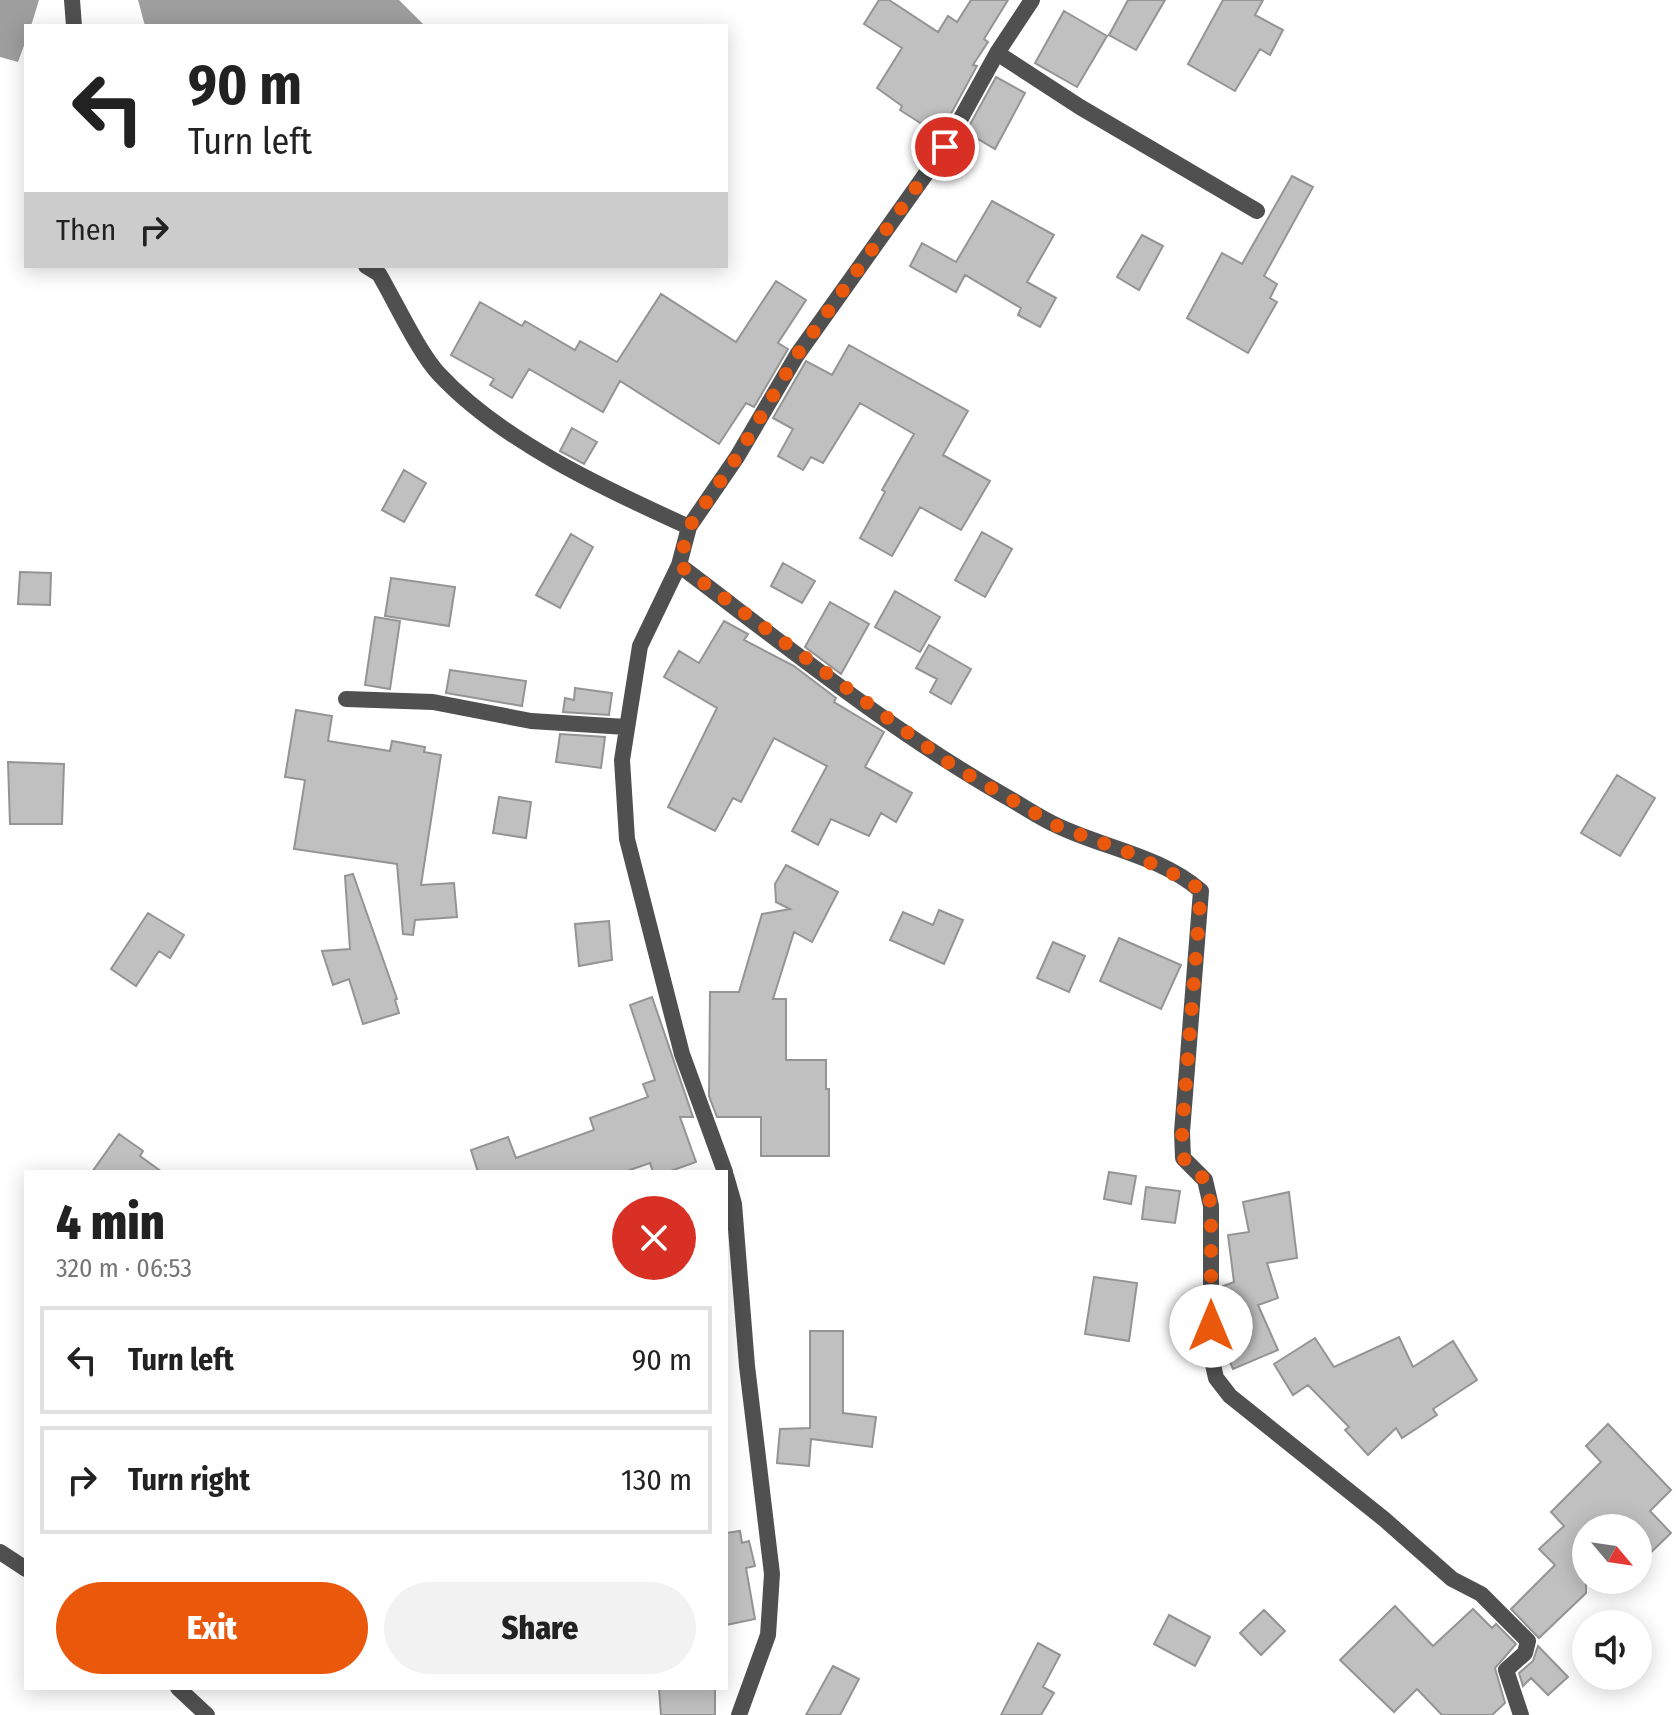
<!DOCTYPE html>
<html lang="en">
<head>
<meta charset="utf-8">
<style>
  body { margin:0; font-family:"Fira Sans Condensed",sans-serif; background:#f2f2f2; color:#222; height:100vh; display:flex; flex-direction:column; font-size:30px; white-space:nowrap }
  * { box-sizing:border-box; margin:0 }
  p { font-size:26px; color:#767676 }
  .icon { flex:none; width:44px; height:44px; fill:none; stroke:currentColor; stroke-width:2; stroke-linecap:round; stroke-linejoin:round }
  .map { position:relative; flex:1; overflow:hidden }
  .side { position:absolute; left:24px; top:1170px; width:704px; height:520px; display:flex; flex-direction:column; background:#fff; border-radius:0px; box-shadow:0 4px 20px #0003 }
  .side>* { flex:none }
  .guide { position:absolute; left:24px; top:24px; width:704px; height:244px; border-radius:0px; box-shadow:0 4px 20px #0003; background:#fff; color:#222; overflow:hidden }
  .needle { width:52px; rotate:119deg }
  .buttons { position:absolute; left:1572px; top:1514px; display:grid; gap:16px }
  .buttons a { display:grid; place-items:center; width:80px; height:80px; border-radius:50%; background:#fff; box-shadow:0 4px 20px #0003; font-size:40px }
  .pin { position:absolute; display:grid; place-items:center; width:68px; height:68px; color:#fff; margin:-34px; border:4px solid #fff; border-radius:50%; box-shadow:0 2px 8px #0007 }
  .me { position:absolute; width:88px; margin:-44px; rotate:0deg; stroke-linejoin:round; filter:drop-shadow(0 0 6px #0008) }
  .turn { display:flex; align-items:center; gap:28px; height:168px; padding:0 32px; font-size:36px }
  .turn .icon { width:104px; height:104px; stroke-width:2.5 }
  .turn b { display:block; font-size:56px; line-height:68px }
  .then { display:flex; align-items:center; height:76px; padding:0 32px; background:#0003; gap:16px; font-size:30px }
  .round { display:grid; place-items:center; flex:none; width:84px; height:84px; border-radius:42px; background:#f2f2f2 }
  .headline { display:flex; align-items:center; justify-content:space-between; height:136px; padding:0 32px }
  h1 { font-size:48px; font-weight:800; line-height:60px }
  .button { display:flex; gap:16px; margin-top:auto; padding:16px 32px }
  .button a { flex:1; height:92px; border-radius:48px; background:#ea580c; color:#fff; font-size:32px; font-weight:800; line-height:92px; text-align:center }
  .button a+a { background:#f2f2f2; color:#222 }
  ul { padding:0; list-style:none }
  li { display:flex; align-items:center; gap:24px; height:108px; margin:0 16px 12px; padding:0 16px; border:4px solid #e0e0e0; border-radius:0px }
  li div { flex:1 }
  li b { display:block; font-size:30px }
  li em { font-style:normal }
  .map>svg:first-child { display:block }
  .water { fill:#9e9e9e }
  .building { fill:#c0c0c0; stroke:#949494; stroke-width:2 }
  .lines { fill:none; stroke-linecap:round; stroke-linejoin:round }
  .minor { stroke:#505050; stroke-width:16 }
  .route { stroke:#ea580c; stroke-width:14; stroke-dasharray:0 25.2 }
</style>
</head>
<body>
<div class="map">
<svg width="1677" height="1715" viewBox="0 0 1677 1715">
  <rect width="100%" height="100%" fill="#fff"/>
  <path class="water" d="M0,0H39L31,26H26V40L18,62L0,57Z
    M138,0H399L425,26H145Z"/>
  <path class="building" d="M879,0H889L938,32L948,16L957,22L971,0H1008L984,39L988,42L973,65L977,66L947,121L936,116L928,128L900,110L902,106L877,88L902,48L864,24Z
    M1128,0H1165L1136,50L1109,35Z
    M1223,0H1263L1255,15L1283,30L1270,55L1260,49L1235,91L1188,64Z
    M1064,11L1107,36L1077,87L1035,63Z
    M996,77L1025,93L995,149L966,132Z
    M1292,176L1313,187L1264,276L1277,284L1270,298L1277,302L1248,353L1187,318L1222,253L1242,264Z
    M992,201L1054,235L1027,282L1056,298L1040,327L1018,315L1021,308L965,275L956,292L910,266L922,243L956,262Z
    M1142,235L1163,246L1139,290L1117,277Z
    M776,281L806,300L778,343L788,349L754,407L746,403L719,444L620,381L603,412L529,369L512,398L490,385L494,379L451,355L480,302L522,326L525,321L575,350L580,341L617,362L661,294L736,342Z
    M849,345L968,411L943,455L990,481L961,530L920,507L892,556L860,538L885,492L882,490L914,434L860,403L823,463L811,457L803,470L778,456L793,429L773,418L806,361L832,375Z
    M572,428L597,442L584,464L560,451Z
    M404,470L426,483L404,522L382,510Z
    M982,532L1012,549L985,597L955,580Z
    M571,534L593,547L560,608L536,595Z
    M783,563L815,581L802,603L771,586Z
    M20,572L51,573L50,605L18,604Z
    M391,578L455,587L449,626L385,616Z
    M895,591L940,617L920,652L875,627Z
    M830,602L869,624L841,674L805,647Z
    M375,617L400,621L390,689L365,685Z
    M724,621L748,634L744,640L794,666L836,698L834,702L884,732L865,767L912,793L896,822L881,813L869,836L831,819L818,845L792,831L827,766L774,738L741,802L733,798L715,831L668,807L717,708L664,677L679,651L699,663Z
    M929,645L971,669L951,704L930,692L937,679L916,668Z
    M450,670L526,681L522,706L446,693Z
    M575,688L612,693L609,715L563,712L565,698L574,700Z
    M296,710L332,716L328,741L390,751L392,741L425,747L424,752L441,755L421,885L454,883L457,917L415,920L413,935L403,934L397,864L294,849L305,780L285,777Z
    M560,734L605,737L601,768L556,762Z
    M8,762L64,764L62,824H10Z
    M1617,775L1655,798L1620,856L1581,833Z
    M499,797L531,802L526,838L493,833Z
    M786,865L838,892L812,942L794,932L773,999H786V1060H826V1089H829V1156H761V1117H717L709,1096L710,992H739L762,914L790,909L776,902L775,884Z
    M353,874L397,999L395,1000L399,1013L363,1024L349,979L333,985L322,951L350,949L345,876Z
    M939,910L963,920L944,964L890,940L903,912L933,925Z
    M148,913L184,935L170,958L159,951L136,986L111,969Z
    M609,921L612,960L579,966L575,924Z
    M1119,938L1181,965L1161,1009L1100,981Z
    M1053,942L1085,956L1069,992L1037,978Z
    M652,997L693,1117H680L696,1162L668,1172H653L650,1163L624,1172H478L471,1150L508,1137L516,1158L594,1130L590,1118L648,1097L643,1084L655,1080L630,1005Z
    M119,1134L143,1151L140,1156L162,1172H92Z
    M1109,1172L1136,1176L1131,1204L1104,1199Z
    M1146,1187L1180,1191L1175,1223L1142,1219Z
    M1289,1192L1297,1258L1267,1263L1278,1298L1258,1305L1278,1350L1233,1369L1222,1344V1332L1236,1326L1223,1286L1234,1282L1228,1235L1249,1232L1243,1202Z
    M1094,1277L1137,1283L1129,1341L1085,1334Z
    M810,1331H843V1413L876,1417L872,1447L811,1439L809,1466L777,1463L780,1429L810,1428Z
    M1399,1337L1413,1367L1453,1341L1477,1380L1433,1409L1437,1415L1402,1438L1396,1428L1368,1455L1345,1430L1349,1427L1308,1385L1293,1395L1274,1364L1315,1338L1334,1367Z
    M1608,1424L1671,1490L1650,1511L1671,1533L1638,1565V1528H1586V1593L1539,1638L1511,1609L1555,1565L1539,1549L1564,1526L1551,1512L1601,1462L1586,1446Z
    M740,1531L742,1543L749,1541L755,1566L746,1568L755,1619L726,1625V1533Z
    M1395,1606L1433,1646L1473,1609L1492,1628L1496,1624L1516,1644L1495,1668L1505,1703L1492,1715H1442L1417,1689L1394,1712L1340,1660Z
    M1264,1610L1285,1631L1261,1655L1240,1633Z
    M1169,1615L1210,1637L1195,1666L1154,1644Z
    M1038,1643L1060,1655L1043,1687L1054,1693L1041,1715H1001Z
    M1538,1646L1568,1677L1548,1695L1531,1678L1523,1686L1519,1673L1533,1661Z
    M833,1666L859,1679L840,1715H806Z
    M659,1688H715V1715H661Z"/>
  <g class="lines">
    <path class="minor" d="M72,0L74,26
      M997,53L1080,107L1257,211
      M366,266L379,274C395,301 419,353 439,374C501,441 607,490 689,527L737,457L797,355L945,147L997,53L1032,0
      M689,527L679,565C785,645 890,730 1005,796C1023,806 1040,818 1058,826C1104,848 1161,856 1201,891L1182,1132L1183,1158L1205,1180L1211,1206V1356L1216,1378L1230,1396L1384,1519L1452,1579L1481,1594L1528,1641L1525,1653L1506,1670L1521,1715
      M679,565L640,646L622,760L627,839L682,1054L725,1172
      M346,699L433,702L531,721L626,727
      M726,1176L734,1204L747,1366L772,1574L768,1635L739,1715
      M0,1552L26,1569
      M178,1688L207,1715"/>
  </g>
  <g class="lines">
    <path class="route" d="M945,147L797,355L737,457L689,527L679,565L953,766L1059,827L1125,851L1190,882L1201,891L1182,1132L1183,1158L1205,1180L1211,1206V1326"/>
  </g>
</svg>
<div class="buttons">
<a><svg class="needle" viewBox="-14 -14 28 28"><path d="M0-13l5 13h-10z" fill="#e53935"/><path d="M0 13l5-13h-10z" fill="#767676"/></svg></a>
<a><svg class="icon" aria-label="sound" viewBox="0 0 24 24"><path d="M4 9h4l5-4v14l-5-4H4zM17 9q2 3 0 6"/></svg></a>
</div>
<div class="pin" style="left:945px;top:147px;background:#d93025"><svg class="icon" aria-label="arrive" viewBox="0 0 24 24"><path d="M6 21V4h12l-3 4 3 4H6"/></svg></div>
<svg class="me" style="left:1211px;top:1326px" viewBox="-20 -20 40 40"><circle r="19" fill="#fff"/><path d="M0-13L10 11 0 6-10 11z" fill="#ea580c"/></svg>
<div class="guide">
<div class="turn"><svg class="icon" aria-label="left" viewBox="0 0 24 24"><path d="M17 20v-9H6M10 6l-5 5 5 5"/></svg><div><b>90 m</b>Turn left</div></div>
<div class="then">Then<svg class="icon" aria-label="right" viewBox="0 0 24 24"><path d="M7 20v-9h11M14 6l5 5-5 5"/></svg></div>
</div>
<section class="side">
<div class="headline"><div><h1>4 min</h1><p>320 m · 06:53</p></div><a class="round" style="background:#d93025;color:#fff"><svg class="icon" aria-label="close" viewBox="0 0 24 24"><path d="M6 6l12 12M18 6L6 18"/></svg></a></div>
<ul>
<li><svg class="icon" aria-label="left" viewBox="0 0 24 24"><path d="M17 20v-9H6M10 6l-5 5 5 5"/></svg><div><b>Turn left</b></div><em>90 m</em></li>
<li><svg class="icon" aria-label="right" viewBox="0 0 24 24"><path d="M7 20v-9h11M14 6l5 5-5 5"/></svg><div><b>Turn right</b></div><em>130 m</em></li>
</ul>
<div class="button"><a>Exit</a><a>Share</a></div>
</section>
</div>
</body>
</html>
